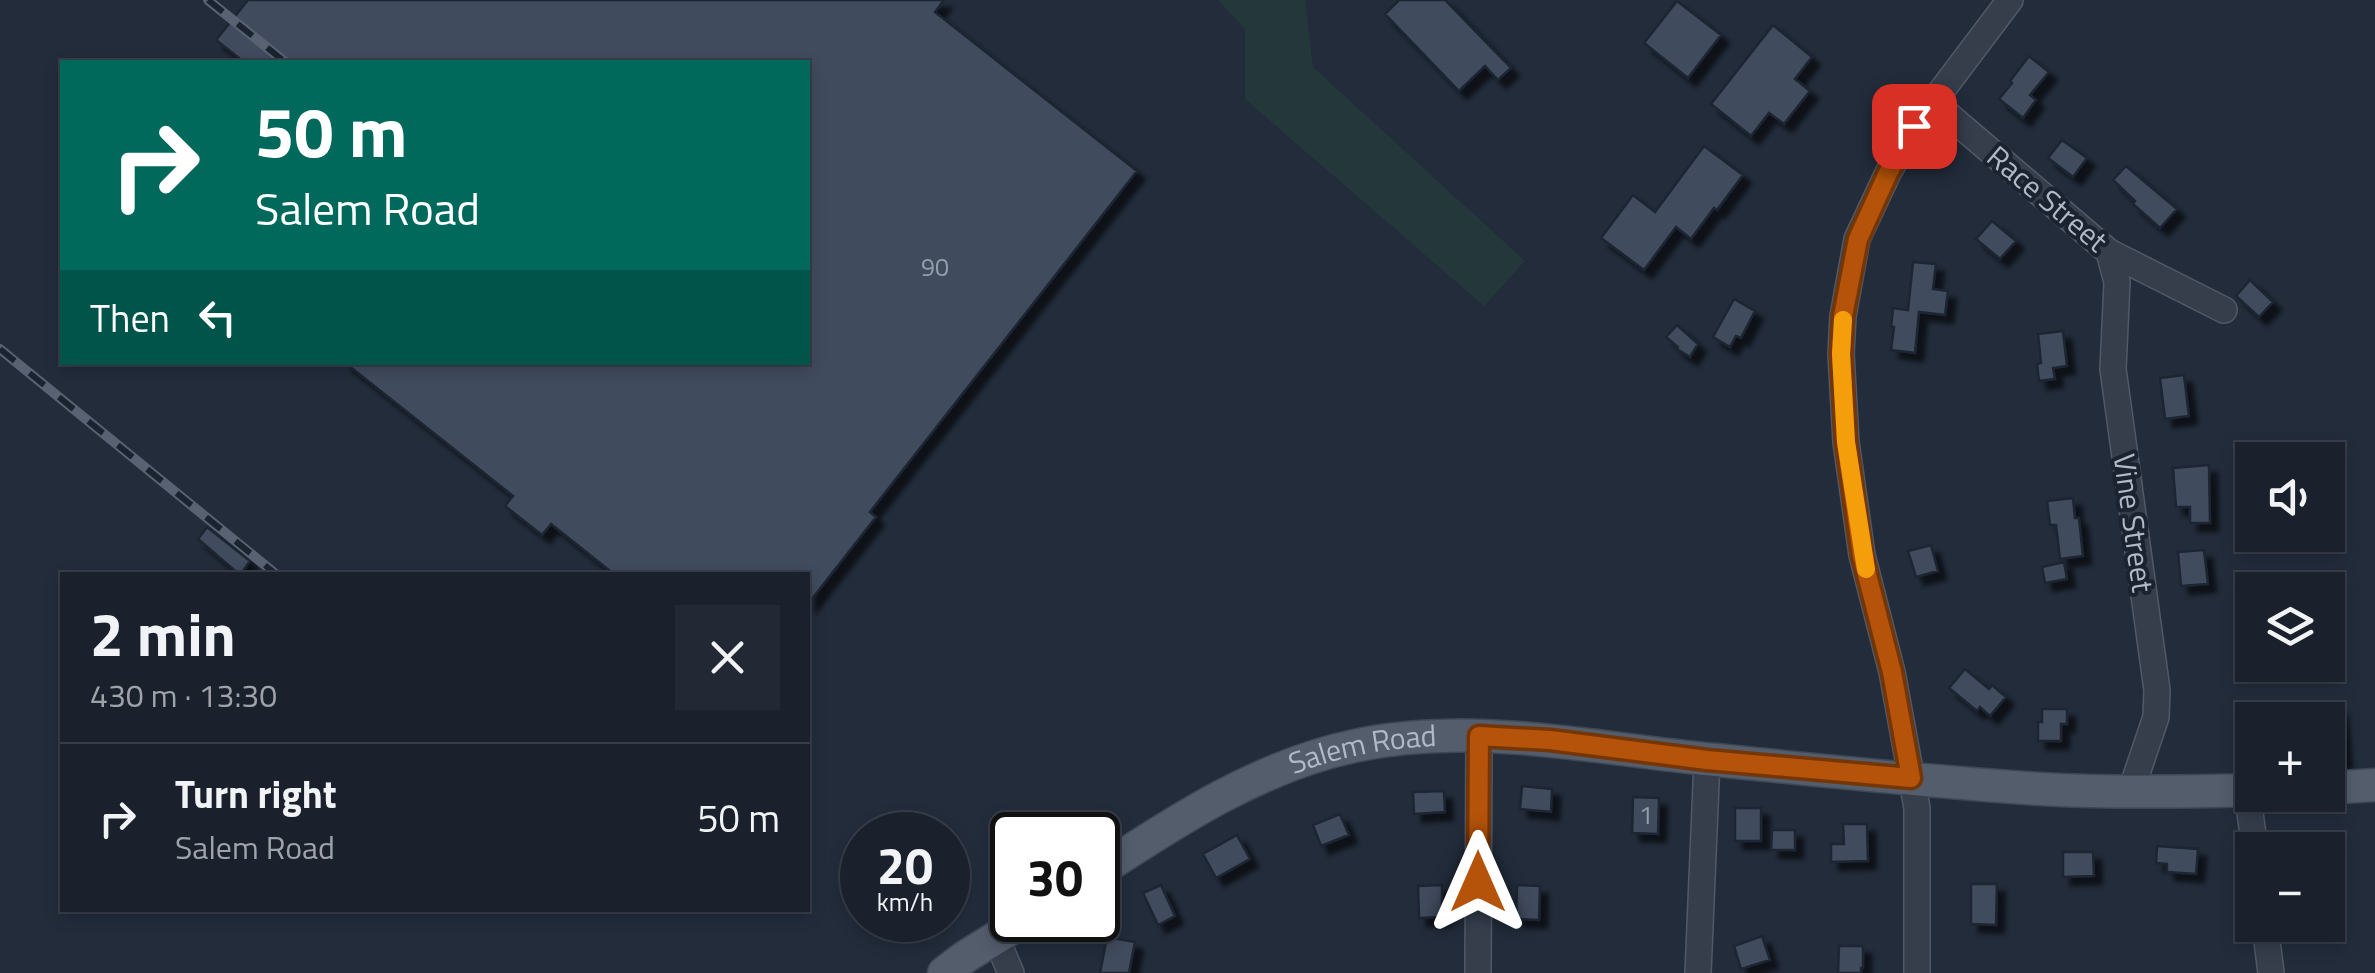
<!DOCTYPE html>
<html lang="en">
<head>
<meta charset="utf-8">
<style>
  body { margin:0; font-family:"Titillium Web",sans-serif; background:#232934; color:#f1f3f6; height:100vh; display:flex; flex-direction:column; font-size:38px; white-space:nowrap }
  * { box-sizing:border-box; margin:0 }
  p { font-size:32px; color:#9fa3a9 }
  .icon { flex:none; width:55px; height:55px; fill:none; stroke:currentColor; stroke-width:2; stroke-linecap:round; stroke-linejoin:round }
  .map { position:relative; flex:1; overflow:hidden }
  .details { position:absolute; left:60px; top:572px; width:750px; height:340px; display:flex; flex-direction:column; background:#1a212c; border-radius:0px; box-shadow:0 5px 15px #0003,0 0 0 2px #383e48 }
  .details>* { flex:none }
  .banner { position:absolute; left:60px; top:60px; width:750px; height:305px; border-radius:0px; box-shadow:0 5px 15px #0003,0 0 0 2px #383e48; background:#00695c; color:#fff; overflow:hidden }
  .fabs { position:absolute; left:2235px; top:442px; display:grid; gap:20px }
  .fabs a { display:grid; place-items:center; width:110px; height:110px; border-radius:0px; background:#1a212c; box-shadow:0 5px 15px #0003,0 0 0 2px #383e48; font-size:50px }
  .speed { position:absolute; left:840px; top:812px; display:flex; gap:20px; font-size:50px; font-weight:700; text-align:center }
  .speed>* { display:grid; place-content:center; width:130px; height:130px; border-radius:50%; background:#1a212c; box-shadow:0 5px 15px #0003,0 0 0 2px #383e48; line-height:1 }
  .speed small { font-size:25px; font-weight:400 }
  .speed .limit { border:5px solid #111; border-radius:15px; background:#fff; color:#111 }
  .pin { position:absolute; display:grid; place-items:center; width:85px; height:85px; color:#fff; margin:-42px; border-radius:20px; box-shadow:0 5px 15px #0006 }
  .me { position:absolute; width:110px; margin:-55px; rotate:0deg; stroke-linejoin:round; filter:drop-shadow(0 0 8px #0008) }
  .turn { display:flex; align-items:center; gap:35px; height:210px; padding:0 30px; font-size:45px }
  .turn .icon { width:130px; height:130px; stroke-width:2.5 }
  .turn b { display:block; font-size:70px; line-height:85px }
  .then { display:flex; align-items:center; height:95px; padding:0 30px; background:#0003; gap:20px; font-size:38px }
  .round { display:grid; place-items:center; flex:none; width:105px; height:105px; border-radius:0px; background:#232934 }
  .head { display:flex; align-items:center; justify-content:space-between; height:170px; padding:0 30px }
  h1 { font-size:60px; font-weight:700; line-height:75px }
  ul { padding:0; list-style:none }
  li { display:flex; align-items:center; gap:30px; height:150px; padding:0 30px; border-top:2px solid #383e48 }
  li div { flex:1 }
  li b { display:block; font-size:38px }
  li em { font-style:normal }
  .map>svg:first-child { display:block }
  .green { fill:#24383c }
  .building { fill:#414b5d; stroke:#1d2532; stroke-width:2.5; filter:url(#shadow) }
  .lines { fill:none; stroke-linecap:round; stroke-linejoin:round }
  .minor-casing { stroke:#515966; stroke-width:28 }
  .major-casing { stroke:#3f4754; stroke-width:35 }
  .minor { stroke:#363e4c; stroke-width:25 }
  .major { stroke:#545d6c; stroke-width:32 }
  .rail-casing { stroke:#586273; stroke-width:10 }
  .rail { stroke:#1b2330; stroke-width:6; stroke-dasharray:19; stroke-linecap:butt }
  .route-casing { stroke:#753606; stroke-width:25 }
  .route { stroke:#b45309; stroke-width:18 }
  .slow { stroke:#f59e0b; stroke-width:18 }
  .labels { text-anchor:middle; stroke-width:8; stroke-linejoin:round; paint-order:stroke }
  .number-label { font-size:25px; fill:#959eac }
  .street-label { font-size:30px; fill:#b1b9c7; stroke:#1b2330 }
</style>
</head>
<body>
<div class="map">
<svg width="2375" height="973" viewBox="0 0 2375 973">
  <defs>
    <filter id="shadow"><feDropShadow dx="8" dy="8" stdDeviation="2.5" flood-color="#0009"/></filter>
  </defs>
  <rect width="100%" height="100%" fill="#222c3b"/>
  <path class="green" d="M1218,0H1305L1313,67L1525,261L1484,306L1245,99V29Z"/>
  <path class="building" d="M248,0H944L935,12L1137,171L870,512L876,517L808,604V575H615L551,524L542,535L505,506L513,496L344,362H808V62H244L216,40Z
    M1399,0H1445L1511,68L1498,80L1485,66L1459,91L1385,14Z
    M1677,1L1721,35L1688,78L1644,43Z
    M1773,25L1812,57L1795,79L1810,91L1784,124L1769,113L1751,136L1711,104Z
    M2029,56L2049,72L2030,95L2036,100L2023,118L1999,99L2012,83L2010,81Z
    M2062,140L2087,158L2073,177L2048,158Z
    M1704,146L1743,175L1717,210L1714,208L1691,239L1676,227L1644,270L1601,238L1633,195L1655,212Z
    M2126,166L2177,209L2160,228L2133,204L2135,201L2113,180Z
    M1992,221L2016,241L2000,259L1976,239Z
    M1913,262L1936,264L1933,289L1948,291L1945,315L1919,312L1915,353L1891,350L1894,327H1891L1893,308L1908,310Z
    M2250,280L2273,302L2259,317L2236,296Z
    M1734,299L1755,311L1741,338L1736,336L1730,347L1713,337Z
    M1677,325L1698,344L1690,357L1677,349L1678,347L1666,337Z
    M2063,331L2067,366L2053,368L2055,379L2039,381L2037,364L2041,363L2038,334Z
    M2184,375L2189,416L2165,419L2160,378Z
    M2209,465L2210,523H2190V507H2176L2173,468Z
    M2073,498L2075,518H2079L2083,556L2060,559L2056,525H2050L2047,501Z
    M207,527L250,561L240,575L198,539Z
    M1931,545L1938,571L1916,577L1908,551Z
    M2204,550L2208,584L2181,586L2178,552Z
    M2064,562L2067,579L2045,583L2042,567Z
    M1965,669L1989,689L1992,685L2006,697L1990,716L1980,707L1977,711L1949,688Z
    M2339,708L2344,760L2328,761V709Z
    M2042,709H2067V724H2061V741H2038V722H2042Z
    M1522,786L1552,789L1551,812L1520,809Z
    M1444,791L1445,812L1414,814L1413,792Z
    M1633,797L1659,798L1658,834L1632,833Z
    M1735,808H1761V841H1735Z
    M1340,814L1349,835L1321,846L1313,825Z
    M1843,824H1867L1868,861L1831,862V844H1844Z
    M1772,830H1795V850H1771Z
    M1237,835L1250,859L1216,878L1203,854Z
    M2157,846L2198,849L2196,874L2167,872V864L2156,863Z
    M2063,852H2093L2094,876L2063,877Z
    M1971,884H1997L1996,925L1971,924Z
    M1161,885L1175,916L1158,925L1143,893Z
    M1442,885V917L1419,918L1418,886Z
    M1517,885L1540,886L1539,920L1516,919Z
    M1762,936L1770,960L1741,969L1734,946Z
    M1107,937L1135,942L1129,973H1100Z
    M1839,946H1863V968H1861V973H1838Z"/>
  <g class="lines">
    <defs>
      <path id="minor" d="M1933,102L2109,252L2224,310
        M2109,252L2117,282L2113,369L2157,690L2156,717L2131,791
        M2247,790L2255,850
        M2265,925L2271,973
        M996,938L1011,973
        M1478,973L1479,736
        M1698,973L1707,760
        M1917,973V808L1892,672L1862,555L1846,442L1841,354L1843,316L1857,239L1888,173L1915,126L2010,0"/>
      <g id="major">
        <path d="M2328,788L2375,785"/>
        <path id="s1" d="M1098,872C1177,820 1260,766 1354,746C1474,720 1596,749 1716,760C1824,771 1932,782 2040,789C2111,793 2182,792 2252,790"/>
        <path d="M944,973L965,957L1025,920"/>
      </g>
    </defs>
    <use href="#minor" class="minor-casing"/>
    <use href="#major" class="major-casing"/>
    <use href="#minor" class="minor"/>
    <use href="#major" class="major"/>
    <defs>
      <path id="rail" d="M208,0L285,62
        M0,349L277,575"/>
    </defs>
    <use href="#rail" class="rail-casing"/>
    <use href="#rail" class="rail"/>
  </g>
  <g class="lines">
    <defs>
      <path id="route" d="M1478,882L1479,736L1550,740L1707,760L1911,778L1892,672L1862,555L1846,442L1841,354L1843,316L1858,239L1888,173L1914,126"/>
    </defs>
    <use href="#route" class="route-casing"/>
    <use href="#route" class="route"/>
    <path class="slow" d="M1843,320L1841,354L1846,442L1866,569"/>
  </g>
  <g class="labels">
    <g class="number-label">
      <text x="935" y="276">90</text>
      <text x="1646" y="824">1</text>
    </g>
    <g class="street-label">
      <text transform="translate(2047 199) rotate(40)" y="10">Race Street</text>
      <text transform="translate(2133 523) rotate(82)" y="10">Vine Street</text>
      <text dy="10" stroke="none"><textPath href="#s1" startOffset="295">Salem Road</textPath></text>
    </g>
  </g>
</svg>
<div class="fabs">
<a><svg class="icon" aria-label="sound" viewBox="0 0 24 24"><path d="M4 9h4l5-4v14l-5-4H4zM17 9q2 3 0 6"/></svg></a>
<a><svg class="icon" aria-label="layers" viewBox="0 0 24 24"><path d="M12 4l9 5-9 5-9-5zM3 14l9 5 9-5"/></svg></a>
<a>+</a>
<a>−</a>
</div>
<div class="speed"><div>20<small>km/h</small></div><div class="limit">30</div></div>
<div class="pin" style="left:1914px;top:126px;background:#d93025"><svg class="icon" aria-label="arrive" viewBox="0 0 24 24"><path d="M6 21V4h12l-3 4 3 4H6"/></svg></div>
<svg class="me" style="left:1478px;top:882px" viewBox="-20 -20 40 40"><path d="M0-17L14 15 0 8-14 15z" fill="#b45309" stroke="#fff" stroke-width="4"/></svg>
<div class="banner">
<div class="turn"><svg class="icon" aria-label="right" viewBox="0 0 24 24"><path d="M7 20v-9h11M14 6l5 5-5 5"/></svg><div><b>50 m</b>Salem Road</div></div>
<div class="then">Then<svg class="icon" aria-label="left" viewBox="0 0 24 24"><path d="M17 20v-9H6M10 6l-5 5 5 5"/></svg></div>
</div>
<section class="details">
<div class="head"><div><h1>2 min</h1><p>430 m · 13:30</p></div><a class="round"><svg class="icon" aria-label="close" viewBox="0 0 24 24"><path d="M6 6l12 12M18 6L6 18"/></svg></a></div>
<ul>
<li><svg class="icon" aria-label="right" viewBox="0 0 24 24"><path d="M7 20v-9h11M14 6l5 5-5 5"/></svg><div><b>Turn right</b><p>Salem Road</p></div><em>50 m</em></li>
</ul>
</section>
</div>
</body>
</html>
